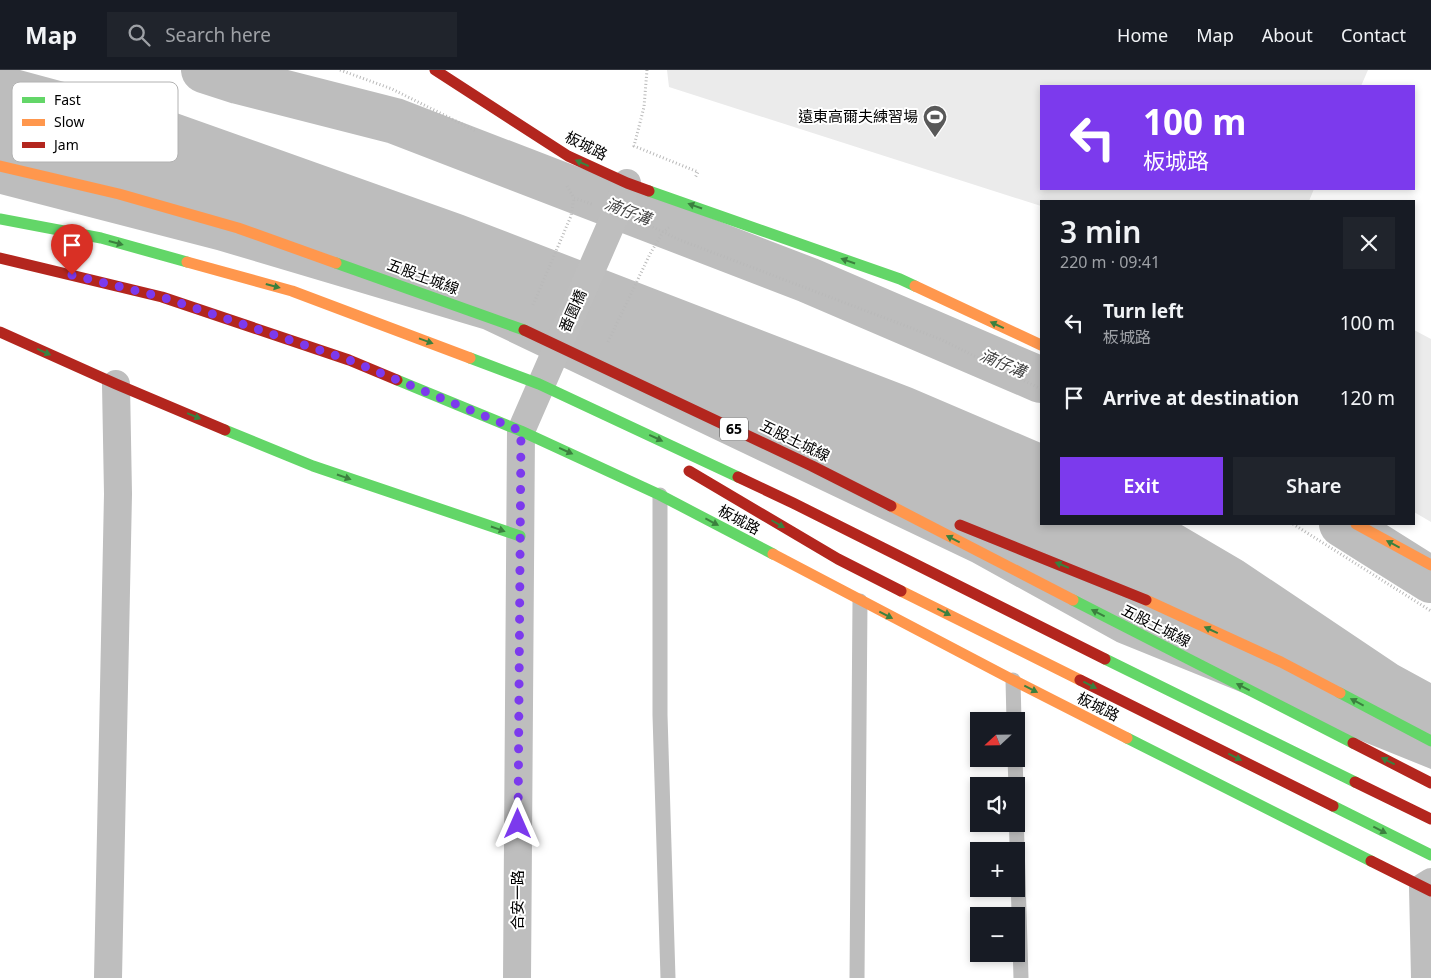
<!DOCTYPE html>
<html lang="en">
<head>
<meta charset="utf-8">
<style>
  body { margin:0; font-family:"Noto Sans","Noto Sans TC",sans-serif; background:#20242c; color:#f1f3f6; height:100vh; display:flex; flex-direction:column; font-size:19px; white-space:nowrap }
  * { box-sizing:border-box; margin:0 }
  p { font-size:16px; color:#9ea1a6 }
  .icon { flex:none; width:28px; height:28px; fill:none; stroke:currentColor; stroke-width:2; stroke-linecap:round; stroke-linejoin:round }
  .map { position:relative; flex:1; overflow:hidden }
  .details { position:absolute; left:1040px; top:130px; width:375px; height:325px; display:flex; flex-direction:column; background:#171b24; border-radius:0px; box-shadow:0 2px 8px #0003 }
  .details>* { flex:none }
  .banner { position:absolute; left:1040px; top:15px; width:375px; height:105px; border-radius:0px; box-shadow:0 2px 8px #0003; background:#7c3aed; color:#fff; overflow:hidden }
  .needle { width:32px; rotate:248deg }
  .buttons { position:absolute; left:970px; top:642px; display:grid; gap:10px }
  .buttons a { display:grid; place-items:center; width:55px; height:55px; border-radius:0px; background:#171b24; box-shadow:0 2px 8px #0003; font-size:25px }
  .pin { position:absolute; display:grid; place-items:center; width:42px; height:42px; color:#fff; margin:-51px -21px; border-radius:50% 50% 50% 0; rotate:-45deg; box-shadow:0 0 5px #0007 }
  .pin .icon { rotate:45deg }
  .me { position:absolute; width:55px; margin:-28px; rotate:0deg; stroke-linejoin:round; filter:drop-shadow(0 0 4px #0008) }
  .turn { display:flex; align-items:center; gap:18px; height:105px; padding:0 20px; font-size:22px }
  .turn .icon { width:65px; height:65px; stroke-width:2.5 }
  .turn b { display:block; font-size:35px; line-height:42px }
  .round { display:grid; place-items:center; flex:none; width:52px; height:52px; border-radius:0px; background:#20242c }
  .head { display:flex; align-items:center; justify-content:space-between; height:85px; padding:0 20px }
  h1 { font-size:30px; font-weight:600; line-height:38px }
  .primary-button { display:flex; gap:10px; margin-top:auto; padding:10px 20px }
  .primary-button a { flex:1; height:58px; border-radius:0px; background:#7c3aed; color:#fff; font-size:20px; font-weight:600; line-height:58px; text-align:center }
  .primary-button a+a { background:#20242c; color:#f1f3f6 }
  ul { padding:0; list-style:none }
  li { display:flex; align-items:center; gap:15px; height:75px; padding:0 20px }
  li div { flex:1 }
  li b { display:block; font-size:19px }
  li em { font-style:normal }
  header { display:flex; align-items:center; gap:30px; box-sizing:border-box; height:70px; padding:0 25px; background:#171b24; border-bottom:1px solid #363941 }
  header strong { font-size:24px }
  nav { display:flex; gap:28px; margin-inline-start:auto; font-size:18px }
  .search { width:350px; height:45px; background:#20242c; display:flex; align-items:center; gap:12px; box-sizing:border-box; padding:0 18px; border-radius:0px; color:#9ea1a6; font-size:19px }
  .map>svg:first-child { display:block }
  .green { fill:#ebebeb }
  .water { fill:#bdbdbd }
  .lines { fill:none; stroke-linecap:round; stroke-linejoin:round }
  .river { stroke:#bdbdbd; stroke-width:46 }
  .path { stroke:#b9b9b9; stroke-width:3; stroke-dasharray:1 2.5; stroke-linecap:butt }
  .lane { stroke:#bebebe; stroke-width:15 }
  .street { stroke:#bebebe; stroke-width:28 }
  .fast { stroke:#63d668; stroke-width:11 }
  .slow { stroke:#ff974d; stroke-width:11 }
  .jam { stroke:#b3261e; stroke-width:11 }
  .oneway { fill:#3b803e }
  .route { stroke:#7c3aed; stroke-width:9; stroke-dasharray:0 16.2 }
  .labels { text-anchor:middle; stroke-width:4; stroke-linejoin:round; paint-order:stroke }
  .shield { fill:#fff; stroke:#4c4c4c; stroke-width:1 }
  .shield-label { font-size:14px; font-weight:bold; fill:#000 }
  .poi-label { font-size:15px; fill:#000; stroke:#fff; text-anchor:end }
  .street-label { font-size:15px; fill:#000; stroke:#fff }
  .water-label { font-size:16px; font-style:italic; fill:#424242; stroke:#fff }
  .key { fill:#fff; stroke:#b2b2b2; stroke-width:1 }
  .key-label { font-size:14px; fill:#000 }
</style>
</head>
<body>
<header>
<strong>Map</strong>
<div class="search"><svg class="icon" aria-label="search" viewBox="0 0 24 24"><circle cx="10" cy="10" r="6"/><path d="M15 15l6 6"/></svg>Search here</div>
<nav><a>Home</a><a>Map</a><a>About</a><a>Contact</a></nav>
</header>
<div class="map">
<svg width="1431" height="908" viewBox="0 0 1431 908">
  <rect width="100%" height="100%" fill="#fff"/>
  <path class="green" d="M667,0H1368L1361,16H1041V119H1314L1309,131H1041V136L669,17Z
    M1414,260L1431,269V452L1414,442Z"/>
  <path class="water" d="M0,0H20L168,40L463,145L912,318L1041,373V454H1180L1243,491L1398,595L1431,613V699L1117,572L972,492L483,259L217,180L0,124Z"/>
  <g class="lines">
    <path class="river" d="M204,0L238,11L395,51L808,210L1041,310
      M1342,454L1431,510"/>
    <path class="path" d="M340,0L392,19L476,61
      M647,0L644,37L634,76L698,102L695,108
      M567,116L574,128L592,134
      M640,151L680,170L940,269L1041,319
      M533,235L571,146L574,128
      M608,272L650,184L663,162L671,156
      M1293,454L1431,541"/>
    <path class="lane" d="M660,425V645L668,908
      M1013,610L1014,651
      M1015,689L1016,716
      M1016,741L1021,908
      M857,908L860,531"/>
    <path class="street" d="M108,908L118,424L116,314
      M517,908L521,361L617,141L627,113
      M1425,908L1423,817L1431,812"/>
    <path class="fast" d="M649,121L900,209L915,216
      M0,149L101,168L187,192
      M336,193L524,260
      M470,288L539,314L738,407
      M397,310L521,361L660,425L773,484
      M225,360L313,396L520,466
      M1073,530L1353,673
      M1105,589L1355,712
      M1340,623L1431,671
      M1127,668L1371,791
      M1333,736L1431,785"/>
    <path class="slow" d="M0,96L119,124L238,158L336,193
      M187,192L292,221L470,288
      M915,216L1041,275
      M891,436L1073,530
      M1356,454L1431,495
      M773,484L1013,610L1127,668
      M901,521L1080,610
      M1146,530L1281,592L1340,623"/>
    <path class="jam" d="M435,0L568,86L627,113L649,121
      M0,188L162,227L349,290L397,310
      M524,260L812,396L891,436
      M0,262L116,314L225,360
      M689,401L838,489L901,521
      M738,407L793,433L1105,589
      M960,455L1146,530
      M1080,610L1333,736
      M1353,673L1431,713
      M1355,712L1431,749
      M1371,791L1431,821"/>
  </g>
  <defs><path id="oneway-solid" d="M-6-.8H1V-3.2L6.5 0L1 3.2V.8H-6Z" transform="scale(1.25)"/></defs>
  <g class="oneway">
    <use href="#oneway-solid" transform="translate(582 93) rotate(-156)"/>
    <use href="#oneway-solid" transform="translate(695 136) rotate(-161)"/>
    <use href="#oneway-solid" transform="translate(116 173) rotate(15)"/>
    <use href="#oneway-solid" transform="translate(848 191) rotate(-161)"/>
    <use href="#oneway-solid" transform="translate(273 216) rotate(15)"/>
    <use href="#oneway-solid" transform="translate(997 255) rotate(-155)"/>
    <use href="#oneway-solid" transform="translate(426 271) rotate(20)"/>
    <use href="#oneway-solid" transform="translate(44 282) rotate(24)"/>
    <use href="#oneway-solid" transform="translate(194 346) rotate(23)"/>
    <use href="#oneway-solid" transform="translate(656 368) rotate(25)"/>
    <use href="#oneway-solid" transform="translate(566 381) rotate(24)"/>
    <use href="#oneway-solid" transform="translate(344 407) rotate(19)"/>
    <use href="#oneway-solid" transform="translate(712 452) rotate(28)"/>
    <use href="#oneway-solid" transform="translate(778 454) rotate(30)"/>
    <use href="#oneway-solid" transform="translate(498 459) rotate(19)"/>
    <use href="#oneway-solid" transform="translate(953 469) rotate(-153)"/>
    <use href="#oneway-solid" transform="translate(1393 474) rotate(-152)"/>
    <use href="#oneway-solid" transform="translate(1062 495) rotate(-158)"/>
    <use href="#oneway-solid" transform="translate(944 542) rotate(27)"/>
    <use href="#oneway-solid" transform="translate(1098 543) rotate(-153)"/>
    <use href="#oneway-solid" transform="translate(886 545) rotate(27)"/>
    <use href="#oneway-solid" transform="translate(1211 560) rotate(-155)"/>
    <use href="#oneway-solid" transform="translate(1090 615) rotate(27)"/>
    <use href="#oneway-solid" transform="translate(1243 617) rotate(-153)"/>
    <use href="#oneway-solid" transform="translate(1031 619) rotate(27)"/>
    <use href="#oneway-solid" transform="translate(1357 632) rotate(-152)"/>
    <use href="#oneway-solid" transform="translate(1235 687) rotate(27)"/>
    <use href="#oneway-solid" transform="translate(1388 691) rotate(-153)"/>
    <use href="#oneway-solid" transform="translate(1380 760) rotate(27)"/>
  </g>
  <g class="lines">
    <path class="route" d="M72,205L162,227L349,290L521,361L518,754"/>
  </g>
  <defs>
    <symbol id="stadium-pin" viewBox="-11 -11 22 30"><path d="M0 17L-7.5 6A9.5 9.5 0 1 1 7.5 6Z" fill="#595959" stroke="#fff"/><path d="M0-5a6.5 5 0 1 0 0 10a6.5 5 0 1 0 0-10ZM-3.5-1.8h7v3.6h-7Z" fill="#fff"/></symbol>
  </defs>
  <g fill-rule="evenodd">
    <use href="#stadium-pin" x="921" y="33" width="28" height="38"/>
  </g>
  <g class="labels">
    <rect class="shield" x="720" y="347.5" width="28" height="23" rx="4"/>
    <g class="shield-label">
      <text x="734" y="364">65</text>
    </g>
    <g class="poi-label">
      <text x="918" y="52">遠東高爾夫練習場</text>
    </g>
    <g class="street-label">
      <text transform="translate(586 76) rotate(27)" y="5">板城路</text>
      <text transform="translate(423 207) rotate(20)" y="5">五股土城線</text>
      <text transform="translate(573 241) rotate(-66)" y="5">番園橋</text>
      <text transform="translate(795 371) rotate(26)" y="5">五股土城線</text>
      <text transform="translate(739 450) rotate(28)" y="5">板城路</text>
      <text transform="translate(1156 556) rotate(27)" y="5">五股土城線</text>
      <text transform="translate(1098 637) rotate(27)" y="5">板城路</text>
      <text transform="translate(518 830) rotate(-90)" y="5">合安一路</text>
    </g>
    <g class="water-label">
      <text transform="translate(628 141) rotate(21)" y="6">湳仔溝</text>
      <text transform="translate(1003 293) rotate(23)" y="6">湳仔溝</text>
    </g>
  </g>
  <rect x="12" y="12" width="166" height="80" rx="8" class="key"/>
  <rect x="22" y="27" width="23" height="6" fill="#63d668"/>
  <rect x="22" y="49" width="23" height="7" fill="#ff974d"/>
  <rect x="22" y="72" width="23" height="6" fill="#b3261e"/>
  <g class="key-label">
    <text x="54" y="35">Fast</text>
    <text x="54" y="57">Slow</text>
    <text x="54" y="80">Jam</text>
  </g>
</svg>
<div class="buttons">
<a><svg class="needle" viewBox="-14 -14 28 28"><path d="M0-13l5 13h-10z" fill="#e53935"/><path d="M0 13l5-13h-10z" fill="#9ea1a6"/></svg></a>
<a><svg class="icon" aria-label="sound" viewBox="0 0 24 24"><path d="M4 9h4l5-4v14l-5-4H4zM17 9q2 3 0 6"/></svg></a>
<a>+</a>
<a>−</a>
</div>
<div class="pin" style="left:72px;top:205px;background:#d93025"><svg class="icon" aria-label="arrive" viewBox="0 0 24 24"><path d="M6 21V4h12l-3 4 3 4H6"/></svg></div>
<svg class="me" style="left:518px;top:754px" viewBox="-20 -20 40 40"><path d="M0-17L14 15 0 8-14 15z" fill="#7c3aed" stroke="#fff" stroke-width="4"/></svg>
<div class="banner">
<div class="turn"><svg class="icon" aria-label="left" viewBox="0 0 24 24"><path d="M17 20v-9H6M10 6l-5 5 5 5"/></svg><div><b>100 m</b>板城路</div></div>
</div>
<section class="details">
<div class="head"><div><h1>3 min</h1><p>220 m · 09:41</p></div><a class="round"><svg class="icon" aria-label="close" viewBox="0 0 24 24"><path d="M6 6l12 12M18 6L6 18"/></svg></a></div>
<ul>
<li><svg class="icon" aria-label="left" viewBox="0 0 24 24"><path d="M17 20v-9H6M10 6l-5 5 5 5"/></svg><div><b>Turn left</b><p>板城路</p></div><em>100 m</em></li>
<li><svg class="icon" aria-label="arrive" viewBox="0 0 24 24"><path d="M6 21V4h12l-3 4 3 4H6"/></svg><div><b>Arrive at destination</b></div><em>120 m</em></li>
</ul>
<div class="primary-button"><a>Exit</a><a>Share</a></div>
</section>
</div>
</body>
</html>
